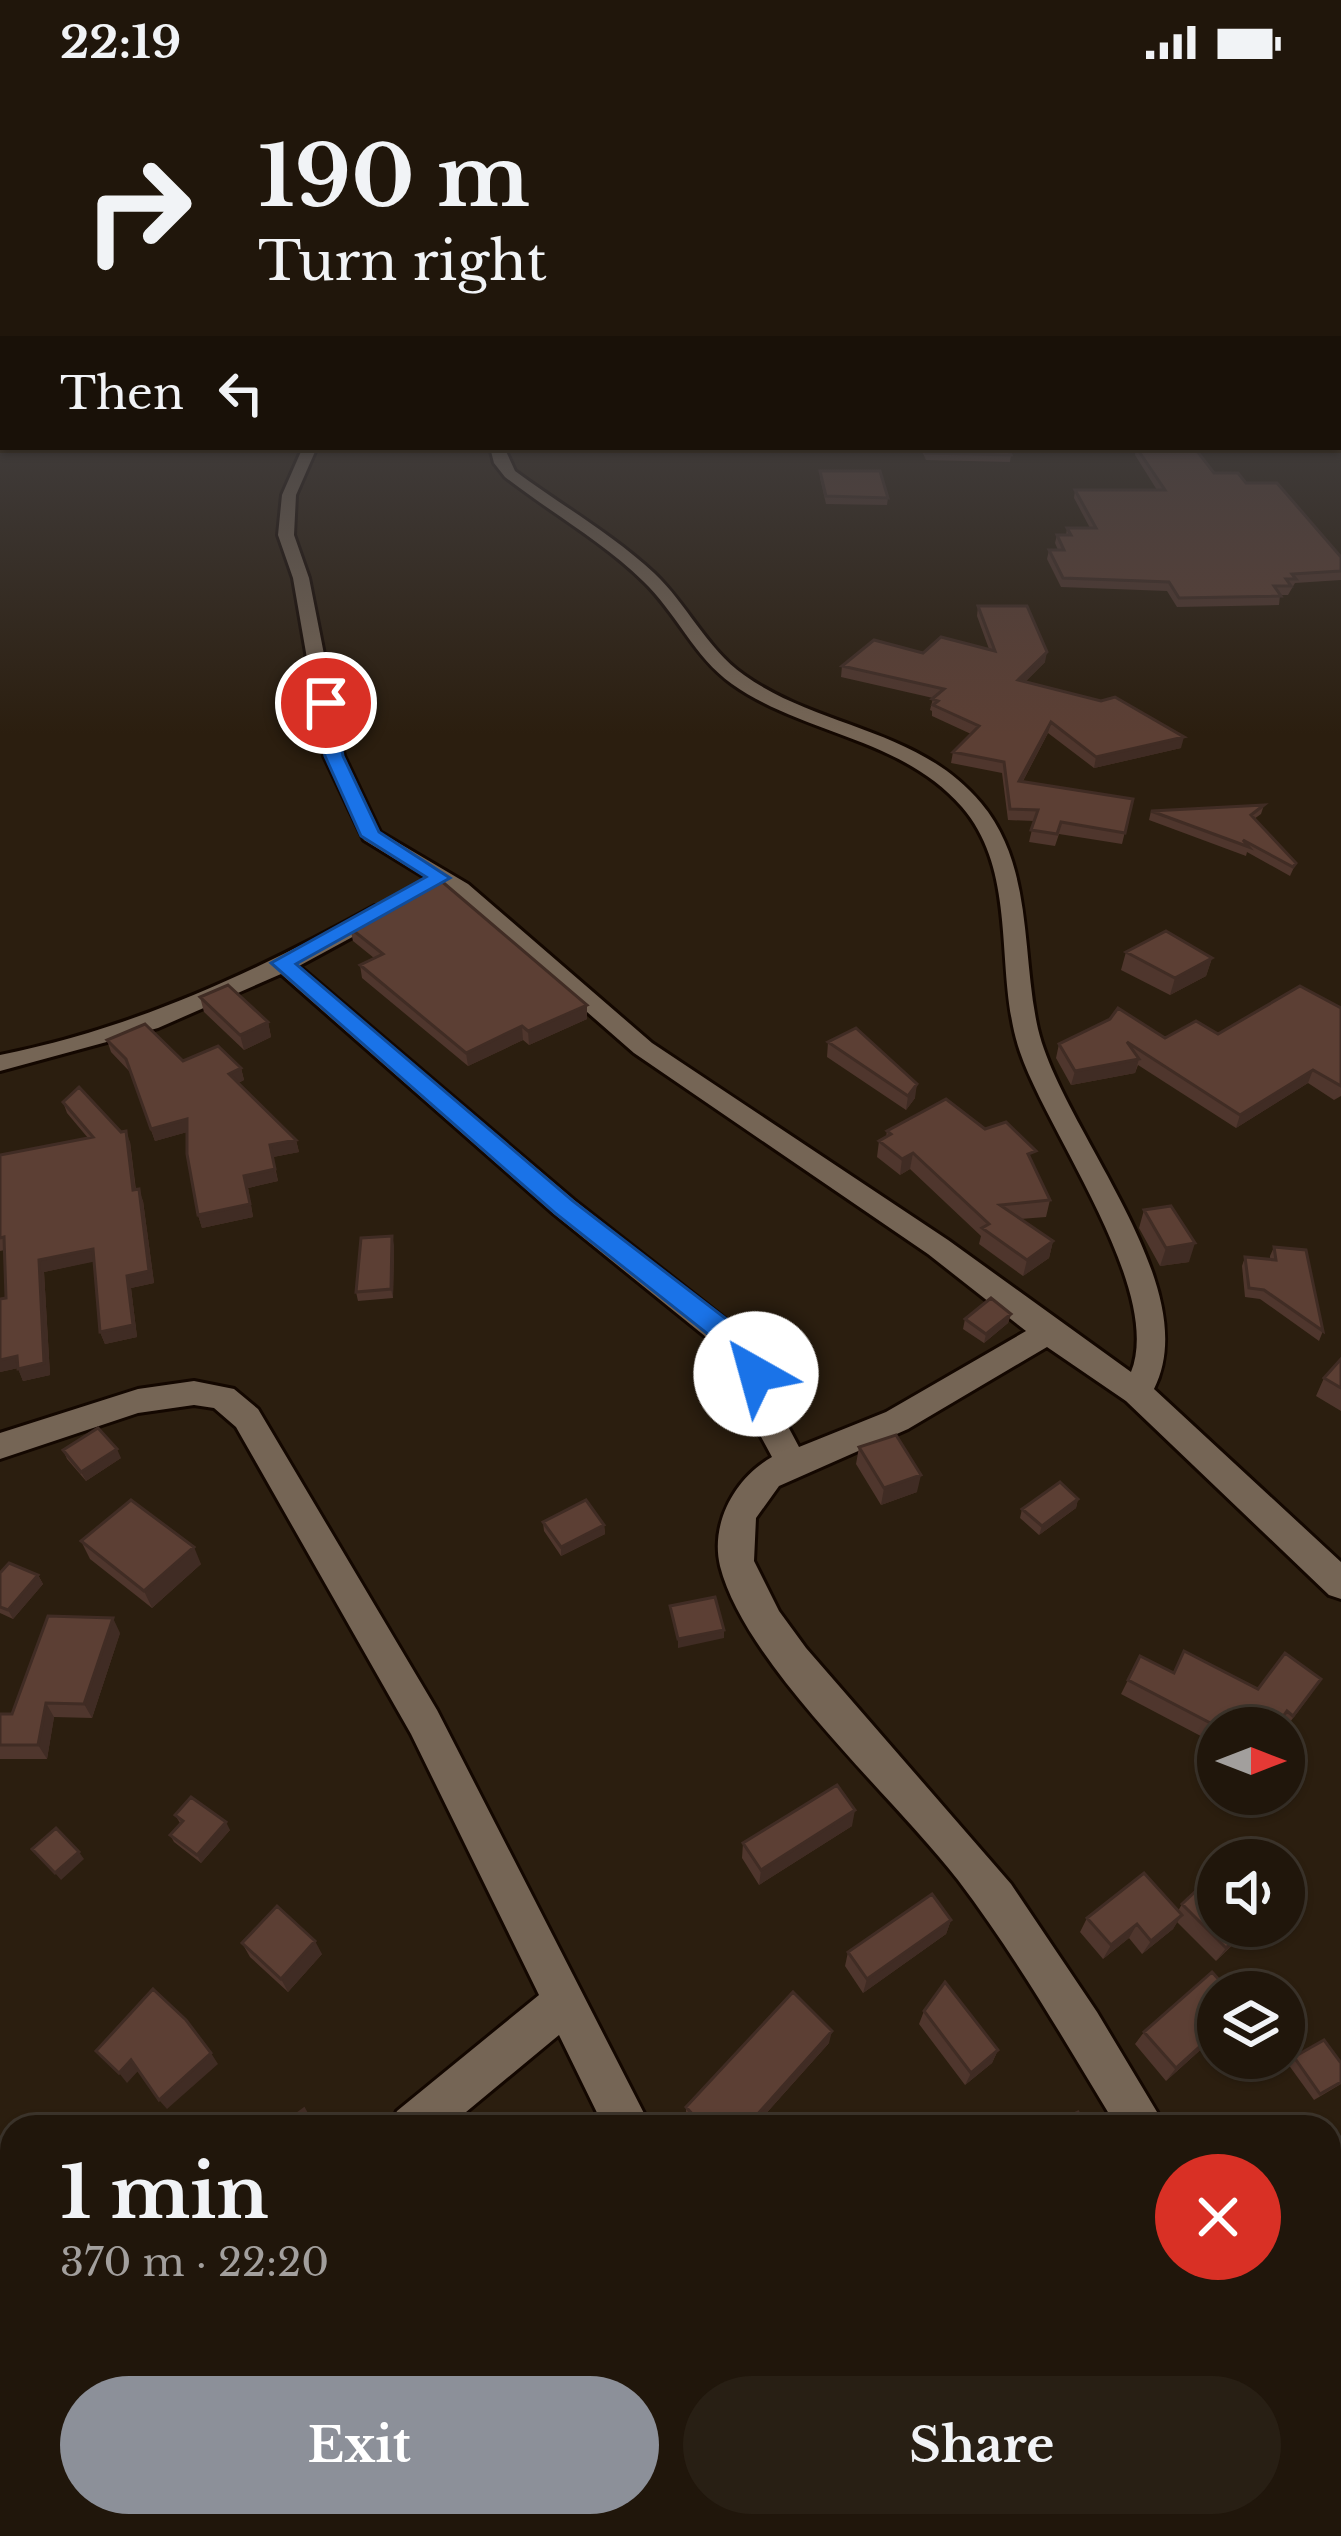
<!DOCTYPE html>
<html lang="en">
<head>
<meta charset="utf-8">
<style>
  body { margin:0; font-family:"Libre Baskerville",serif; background:#281f14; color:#f1f3f6; height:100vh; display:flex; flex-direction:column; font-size:45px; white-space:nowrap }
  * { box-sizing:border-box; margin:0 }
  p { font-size:39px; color:#a29f9d }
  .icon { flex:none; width:66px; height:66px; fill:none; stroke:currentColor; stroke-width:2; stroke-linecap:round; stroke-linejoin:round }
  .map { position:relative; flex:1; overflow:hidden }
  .side { position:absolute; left:0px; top:2031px; width:1341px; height:423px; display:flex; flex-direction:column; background:#20160b; border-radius:36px 36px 0 0; box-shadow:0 3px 9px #0004,0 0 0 3px #3d352c }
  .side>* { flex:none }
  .banner { position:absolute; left:0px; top:0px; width:1341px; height:366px; box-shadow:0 3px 9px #0004,0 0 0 3px #3d352c; background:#20160b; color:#f1f3f6; overflow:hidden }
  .needle { width:78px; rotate:90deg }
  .controls { position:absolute; left:1197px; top:1623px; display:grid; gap:24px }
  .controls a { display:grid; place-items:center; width:108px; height:108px; border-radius:50%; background:#20160b; box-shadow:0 3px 9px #0004,0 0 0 3px #3d352c; font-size:60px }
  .pin { position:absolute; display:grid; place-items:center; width:102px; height:102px; color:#fff; margin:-51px; border:6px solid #fff; border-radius:50%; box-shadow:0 3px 12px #0007 }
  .me { position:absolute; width:132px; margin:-66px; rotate:322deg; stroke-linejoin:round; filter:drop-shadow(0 0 9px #0008) }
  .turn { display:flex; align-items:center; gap:42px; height:252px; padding:0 60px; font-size:54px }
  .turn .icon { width:156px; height:156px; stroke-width:2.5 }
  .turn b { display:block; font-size:84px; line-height:102px }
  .then { display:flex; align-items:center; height:114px; padding:0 60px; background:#0003; gap:24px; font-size:45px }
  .round { display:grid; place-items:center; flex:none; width:126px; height:126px; border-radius:63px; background:#281f14 }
  .overview { display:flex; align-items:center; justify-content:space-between; height:204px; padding:0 60px }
  h1 { font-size:72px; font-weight:800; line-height:90px }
  .cta { display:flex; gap:24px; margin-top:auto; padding:24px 60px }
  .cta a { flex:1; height:138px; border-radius:72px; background:#8c9099; color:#fff; font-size:48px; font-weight:800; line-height:138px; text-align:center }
  .cta a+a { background:#281f14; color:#f1f3f6 }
  .status { display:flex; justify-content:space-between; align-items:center; height:84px; padding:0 60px; background:#20160b; direction:ltr }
  .status svg { height:33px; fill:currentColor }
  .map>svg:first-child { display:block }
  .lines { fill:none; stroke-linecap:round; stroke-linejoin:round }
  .street-casing { stroke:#130700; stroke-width:6 }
  .street { fill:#756555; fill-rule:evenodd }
  .wall { fill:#4f362d }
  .shaded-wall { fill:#402c24 }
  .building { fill:#5c3f34; stroke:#402c24; stroke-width:3 }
  .route { fill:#1a73e8; stroke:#114b97; stroke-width:3 }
</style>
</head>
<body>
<div class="status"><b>22:19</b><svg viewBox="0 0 49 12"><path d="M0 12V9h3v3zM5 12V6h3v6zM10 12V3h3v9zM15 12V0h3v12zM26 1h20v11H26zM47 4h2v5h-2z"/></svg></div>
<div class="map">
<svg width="1341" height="2452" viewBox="0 0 1341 2452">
  <rect width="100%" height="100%" fill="#2b1e0f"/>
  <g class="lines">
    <defs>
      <path id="street" d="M303,363H317L296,411L294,451L309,494L344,672L380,748L468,800L652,959L948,1156L1131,1288C1164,1206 1047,1048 1020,968C993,890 1020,790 962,723C901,653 804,651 732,600C694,573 676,528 643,497C602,457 550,428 505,393L494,379L490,363H504L515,387C561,421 612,450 654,489C687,520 706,564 744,591C818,644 919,644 981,719C1034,782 1021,870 1038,945C1062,1046 1206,1202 1154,1305L1341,1478V1515L1329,1511L1126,1317L1047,1263L908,1345L779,1402L756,1434L754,1477L779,1527L806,1564L1011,1800L1097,1928L1166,2043H1117C1066,1959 1017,1874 958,1796C893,1712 745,1581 720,1482C710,1439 735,1394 772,1373L751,1334L732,1274L554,1130L281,890L158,944L0,987V971C135,944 255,888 375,822H391V832L299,882L574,1116L757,1260L783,1333L799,1363L886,1328L1026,1247L928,1170L634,969L452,810L364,756L324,672L293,494L278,451L282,411Z
        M194,1297L234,1305L258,1325L437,1626L651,2043H604L559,1951L448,2043H390L397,2027L539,1911L411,1650L236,1343L214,1324L194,1321L138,1329L0,1375V1349L138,1305Z
        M12,2270V2320L0,2322V2272Z
        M1329,2311L1341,2316V2380L1329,2376Z
        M894,2442H951L955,2452H898Z"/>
    </defs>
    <use href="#street" class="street-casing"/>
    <use href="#street" class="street"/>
  </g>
  <path class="wall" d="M920,363H1007L1011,371L1010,378L926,376Z
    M1136,363L1246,399L1341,473V496L1295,499L1288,511H1280L1279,521L1177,523L1167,507L1061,503L1047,475L1049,466H1058L1055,459L1057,451H1066L1067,444H1090L1074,414L1075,406H1157L1135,371Z
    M820,387L888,414L887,421L826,420L820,394Z
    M978,522L1045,578L1025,598L1181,664L1094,684L1048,649L1023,697L1133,715L1122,760L1059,750L1055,762L1029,758L1034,737L1008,736L1002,689L951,679L953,668L971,650L932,632V627L930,626L933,614L841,593L842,582L923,569L989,565L977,532Z
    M1264,721L1261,730L1254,735L1296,779L1290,792L1247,768L1246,772L1149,736L1151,727Z
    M350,844L587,921V935L529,961L523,956L468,982L362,894L360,881L374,874L353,857Z
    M1126,868L1212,874L1206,892L1170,911L1121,886Z
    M200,913L268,938L271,953L244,966L204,928Z
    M1341,924V1012L1334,1016L1308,999L1236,1044L1138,981L1135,989L1071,1001L1056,974L1059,960L1218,950Z
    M107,956L183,977L241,984L244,996L238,999L296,1056L299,1068L273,1073L278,1097L248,1104L253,1133L202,1144L198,1131L187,1048L155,1057L130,988L111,968Z
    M828,958L915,1014L906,1026L827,973Z
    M63,1018L130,1058L136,1106L143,1117L154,1199L131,1204L137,1253L105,1260L100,1248L94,1177L44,1188L50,1291L23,1297L18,1284L0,1288V1215L6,1214L5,1166L0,1167V1071L88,1054L67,1029Z
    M887,1047L1033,1082L1050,1116L1046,1133L1020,1135L1053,1157L1049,1174L1023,1192L979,1160L981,1152L910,1085L900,1091L877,1073L879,1057L886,1053Z
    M1144,1126L1189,1178L1160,1182L1139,1144Z
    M394,1161L393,1214L358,1217L356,1208Z
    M1274,1163L1323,1247L1319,1257L1260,1215L1245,1213L1242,1182L1245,1173L1270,1176V1172Z
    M1011,1230L1008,1239L984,1259L963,1245L965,1235Z
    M1341,1275V1327L1316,1312L1324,1294Z
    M859,1363L917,1408L881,1421L856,1380Z
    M63,1366L121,1374L86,1397L67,1375Z
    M1078,1415L1076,1424L1039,1451L1020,1434L1022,1425Z
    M543,1438L604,1441L605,1450L561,1472L544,1447Z
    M81,1457L201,1480L152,1524L90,1475Z
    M0,1489L38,1491L43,1500L13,1535L0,1529Z
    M120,1549L92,1634L54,1633L47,1675H0V1630H12Z
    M1140,1572L1173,1589L1258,1605L1312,1609L1284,1646L1278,1642L1218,1644V1686L1204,1676L1214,1659L1121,1610Z
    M175,1731L230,1746L201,1779L174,1758L170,1751L180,1739Z
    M852,1742L759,1801L742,1774L743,1759Z
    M1182,1820L1248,1846L1216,1877L1177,1838L1173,1845L1142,1870L1129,1854L1103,1875L1080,1848L1087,1834L1178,1827Z
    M951,1836L946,1850L863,1909L845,1882L848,1868Z
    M242,1859L322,1870L288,1908L250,1873Z
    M1218,1908V1950L1166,1997L1135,1960L1144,1948Z
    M924,1927L998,1966L992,1979L965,2001L919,1940Z
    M829,1959L754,2043H693L686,2035V2023Z
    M1294,1973L1341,1979V2000L1314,2016L1288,1980Z
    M1015,2442H1078L1086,2452H1022Z"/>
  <path class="shaded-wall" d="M1047,568L1045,578L1016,607L1018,596Z
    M1051,638L1048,649L1017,708L1019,697Z
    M1184,653L1181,664L1094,684L1096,673Z
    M1212,874L1206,892L1170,911L1175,894Z
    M587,921V935L529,961L528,947Z
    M268,938L271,953L244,966L240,951Z
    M522,942L523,956L468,982L466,969Z
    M1139,975L1135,989L1071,1001L1075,987Z
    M241,984L244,996L232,1002L229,990Z
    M1313,986L1308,999L1236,1044L1240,1031Z
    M917,1000L915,1014L906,1026L908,1012Z
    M187,1035L191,1047L155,1057L151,1045Z
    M126,1047L130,1058L137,1118L133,1106Z
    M296,1056L299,1068L273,1073L270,1061Z
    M913,1069L910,1085L900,1091L902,1075Z
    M275,1085L278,1097L248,1104L253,1133L202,1144L198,1131L244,1092Z
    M139,1105L143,1117L154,1199L131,1204L137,1253L105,1260L100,1248L127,1192Z
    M392,1152L394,1161L393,1214L391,1205Z
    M1053,1157L1049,1174L1023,1192L1027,1176Z
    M1195,1159L1189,1178L1160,1182L1166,1164Z
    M93,1165L97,1177L44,1188L50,1291L23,1297L18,1285L39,1176Z
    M1011,1230L1008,1239L984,1259L986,1250Z
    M17,1272L23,1283L0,1288V1276Z
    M117,1365L121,1374L86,1397L81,1388Z
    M921,1391L917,1408L881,1421L884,1404Z
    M1078,1415L1076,1424L1039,1451L1042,1442Z
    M604,1441L605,1450L561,1472V1463Z
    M194,1463L201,1480L152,1524L144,1507Z
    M38,1491L43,1500L13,1535L8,1526Z
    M113,1534L120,1549L92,1634L84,1620Z
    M724,1546V1554L678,1564V1555Z
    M46,1619L54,1633L47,1675L38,1661Z
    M855,1726L852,1742L759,1801L761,1786Z
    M226,1738L230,1746L201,1779L197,1771Z
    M79,1768L84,1775L61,1796L55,1789Z
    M1182,1831L1173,1845L1142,1870L1151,1857Z
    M951,1836L946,1850L863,1909L867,1895Z
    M1137,1840L1129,1854L1103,1875L1111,1861Z
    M1248,1842H1251L1216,1877L1226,1864Z
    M315,1857L322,1870L288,1908L281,1895Z
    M1218,1946V1950L1166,1997L1176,1984Z
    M832,1947L829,1959L754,2043H746Z
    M998,1966L992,1979L965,2001L971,1989Z
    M211,1969L218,1980L167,2025L159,2016Z
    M131,1976L139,1986L127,1999L119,1989Z
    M12,2354V2377L0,2387V2364Z
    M220,2442H229L235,2452H225Z
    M406,2442H415L407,2452H398Z"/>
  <path class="building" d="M924,363H1007L1011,371L926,369Z
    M1136,363H1194L1214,389H1238L1246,399H1277L1341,473V487L1292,490L1296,495H1286L1291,502H1274L1281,512L1179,514L1169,498L1063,494L1049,466H1064L1057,451H1071L1067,444H1096L1075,406H1165Z
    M820,387H880L888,414L826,412Z
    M978,522H1027L1047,568L1018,596L1101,617L1115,613L1184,653L1096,673L1051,638L1019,697L1133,715L1125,749L1061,738L1057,750L1031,746L1038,726L1010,725L1004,678L953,668L979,642L933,621L938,617L932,615L944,605L842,582L874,556L923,569L941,553L995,567Z
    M1264,721L1251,731L1296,779L1293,783L1243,756L1249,763L1151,727Z
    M439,795L587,921L528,947L522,942L466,969L360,881L383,870L350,844Z
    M1166,847L1212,874L1175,894L1126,868Z
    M228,901L268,938L240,951L200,913Z
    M1300,902L1341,924V1002L1313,986L1240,1031L1127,958L1139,975L1075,987L1059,960L1110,935L1118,924L1165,954L1196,937L1218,950Z
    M145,940L183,977L218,962L241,984L229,990L296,1056L270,1061L275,1085L244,1092L250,1120L198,1131L187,1070V1035L151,1045L126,975L107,956Z
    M856,944L917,1000L908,1012L828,958Z
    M79,1003L121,1048L126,1047L133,1106L139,1105L149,1187L127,1192L133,1241L100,1248L93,1165L39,1176L44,1279L18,1285L17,1272L0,1276V1215L6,1214L4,1153L0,1154V1071L93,1053L63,1018Z
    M946,1015L985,1045L1006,1038L1036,1067L1028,1070L1050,1116L1000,1121L1053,1157L1027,1176L982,1144L989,1140L913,1069L902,1075L879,1057L891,1050L887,1047Z
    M1171,1122L1195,1159L1166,1164L1144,1126Z
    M392,1152L391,1205L356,1208L361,1154Z
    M1274,1163L1306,1166L1323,1247L1264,1206L1249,1204L1245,1173L1276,1176Z
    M991,1214L1011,1230L986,1250L965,1235Z
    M1341,1275V1304L1324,1294Z
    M98,1344L117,1365L81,1388L63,1366Z
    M896,1351L921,1391L884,1404L859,1363Z
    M1060,1398L1078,1415L1042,1442L1022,1425Z
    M131,1416L194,1463L144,1507L81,1457Z
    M586,1416L604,1441L561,1463L543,1438Z
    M9,1479L38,1491L8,1526L0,1523V1489Z
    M715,1513L724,1546L678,1555L670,1522Z
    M48,1532L113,1534L84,1620L46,1619L38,1661H0V1630H12Z
    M1184,1567L1258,1605L1285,1569L1321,1595L1293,1632L1287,1627L1275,1644H1220L1128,1596L1140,1572L1174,1589Z
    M837,1701L855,1726L761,1786L743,1759Z
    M191,1713L226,1738L197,1771L170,1751L183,1737L175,1731Z
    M56,1744L79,1768L55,1789L32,1765Z
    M1144,1789L1182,1831L1151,1857L1137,1840L1111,1861L1087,1834Z
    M1215,1789L1218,1792V1842H1248L1226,1864L1182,1820Z
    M932,1810L951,1836L867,1895L848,1868Z
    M277,1822L315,1857L281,1895L242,1859Z
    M1212,1888L1230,1908H1218V1946L1176,1984L1144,1948Z
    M945,1898L998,1966L971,1989L924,1927Z
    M153,1905L186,1936L211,1969L159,2016L131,1976L119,1989L96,1967Z
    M793,1908L832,1947L746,2043H704L686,2023Z
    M1324,1956L1341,1979V1998L1320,2010L1294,1973Z
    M304,2025L314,2043H279Z
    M1078,2028L1086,2043H1049Z
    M504,2034L509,2043H492Z
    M1335,2134L1341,2141V2187L1329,2197V2139Z
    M12,2310V2354L0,2364V2319Z
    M159,2442H220L225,2452H165Z
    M343,2442H406L398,2452H335Z
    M720,2442H801L807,2452H710Z
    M1026,2442H1078L1086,2452H1033Z"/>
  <linearGradient id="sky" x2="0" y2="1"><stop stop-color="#181008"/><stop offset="0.47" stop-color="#444142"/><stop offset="1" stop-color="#444142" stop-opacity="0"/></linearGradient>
  <rect width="1341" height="650" fill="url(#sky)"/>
  <path class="route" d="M326,613L334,619L343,672L379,748L450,794L296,880L573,1117L738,1244L756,1261L770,1290L766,1297H746L735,1275L718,1258L555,1129L271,879L426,793L361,752L325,672L317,619Z"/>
</svg>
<div class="controls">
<a><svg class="needle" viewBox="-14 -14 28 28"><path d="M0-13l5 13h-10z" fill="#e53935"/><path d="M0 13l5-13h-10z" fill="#a29f9d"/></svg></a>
<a><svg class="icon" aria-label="sound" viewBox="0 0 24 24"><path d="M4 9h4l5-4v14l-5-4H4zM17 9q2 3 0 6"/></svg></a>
<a><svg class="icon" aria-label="layers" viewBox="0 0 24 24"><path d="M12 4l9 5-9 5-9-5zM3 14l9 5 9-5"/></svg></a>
</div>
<div class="pin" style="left:326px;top:619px;background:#d93025"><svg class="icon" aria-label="arrive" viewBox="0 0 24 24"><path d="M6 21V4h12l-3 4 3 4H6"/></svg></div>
<svg class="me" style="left:756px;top:1290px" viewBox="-20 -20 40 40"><circle r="19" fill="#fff"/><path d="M0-13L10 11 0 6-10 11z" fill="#1a73e8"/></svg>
<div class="banner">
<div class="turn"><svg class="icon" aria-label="right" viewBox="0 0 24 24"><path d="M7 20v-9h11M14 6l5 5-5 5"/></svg><div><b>190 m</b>Turn right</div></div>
<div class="then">Then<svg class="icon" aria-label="left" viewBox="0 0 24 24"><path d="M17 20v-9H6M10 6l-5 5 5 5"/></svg></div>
</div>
<section class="side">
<div class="overview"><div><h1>1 min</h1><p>370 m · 22:20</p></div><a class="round" style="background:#d93025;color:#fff"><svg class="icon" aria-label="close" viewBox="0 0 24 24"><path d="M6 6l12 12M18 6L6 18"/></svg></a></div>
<div class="cta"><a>Exit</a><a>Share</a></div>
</section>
</div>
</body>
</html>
